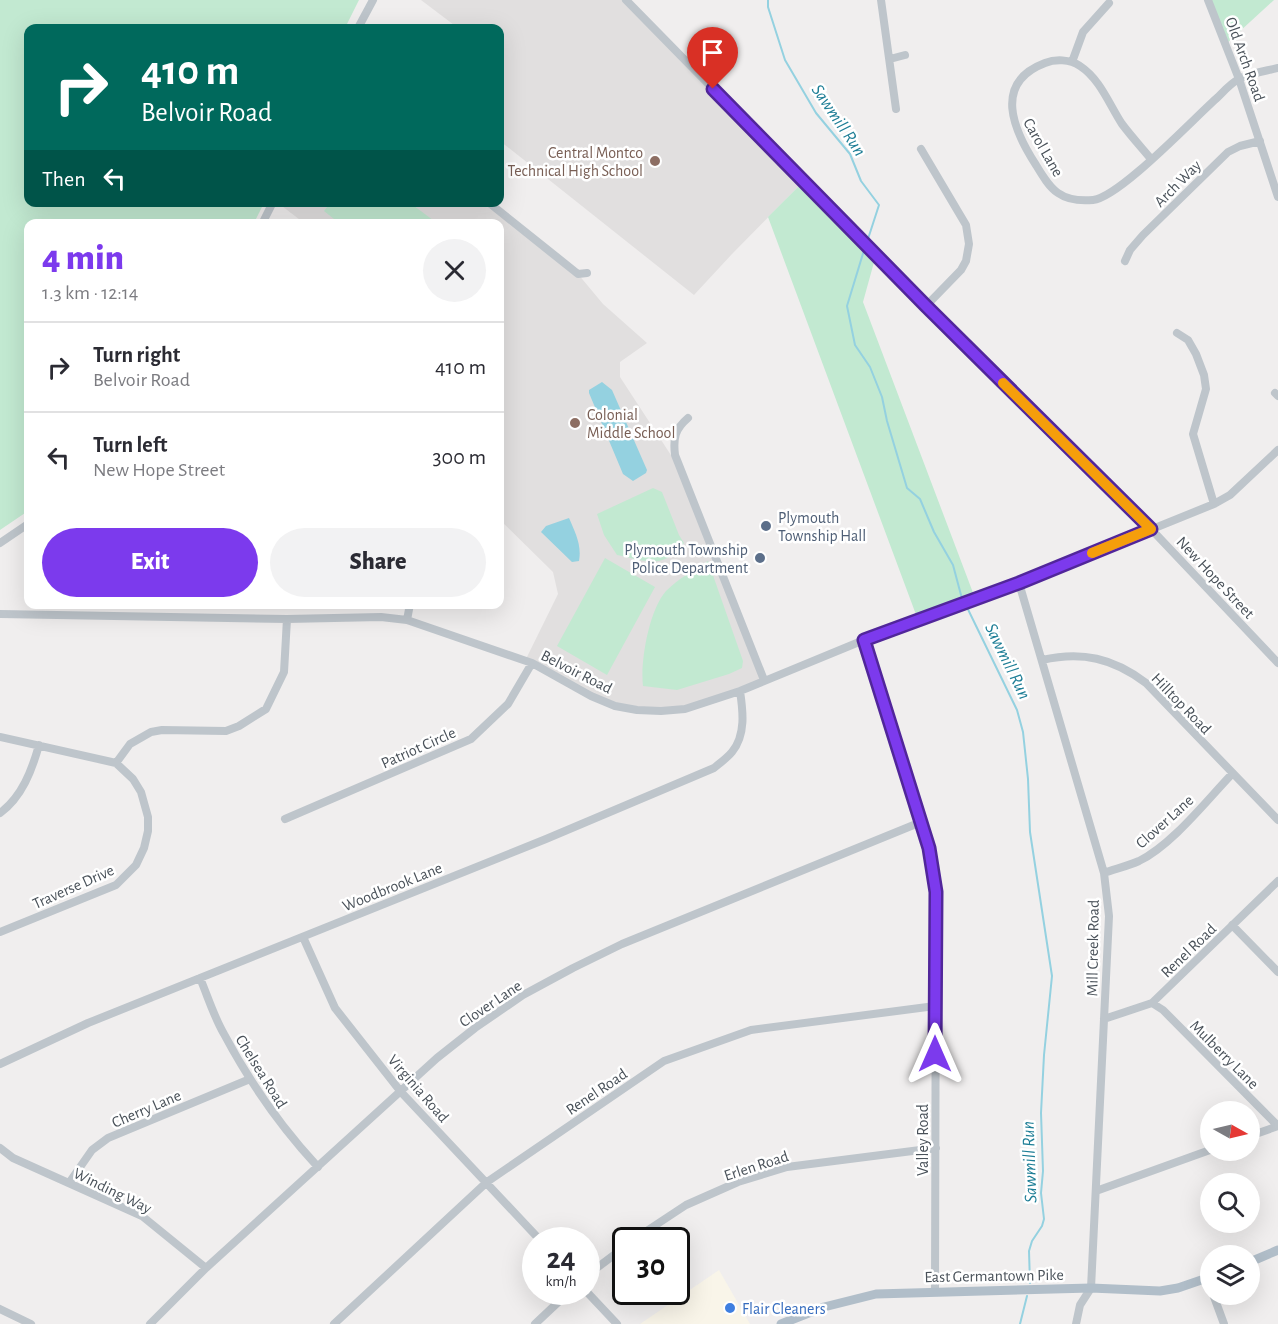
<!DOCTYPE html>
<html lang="en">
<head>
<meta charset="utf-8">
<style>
  body { margin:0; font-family:"Alegreya Sans",sans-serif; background:#f2f2f3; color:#2b2b33; height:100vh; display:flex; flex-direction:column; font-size:22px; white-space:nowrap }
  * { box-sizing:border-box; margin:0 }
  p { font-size:20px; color:#7c7c81 }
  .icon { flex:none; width:33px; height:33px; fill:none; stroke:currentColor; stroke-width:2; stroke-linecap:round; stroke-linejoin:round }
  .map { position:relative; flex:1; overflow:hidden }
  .sheet { position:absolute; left:24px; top:219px; width:480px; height:390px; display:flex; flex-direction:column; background:#fff; border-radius:12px; box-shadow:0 6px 24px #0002 }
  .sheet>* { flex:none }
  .hud { position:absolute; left:24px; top:24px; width:480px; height:183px; border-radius:12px; box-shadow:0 6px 24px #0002; background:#00695c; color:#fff; overflow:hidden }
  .needle { width:39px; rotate:98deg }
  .tools { position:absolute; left:1200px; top:1101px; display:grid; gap:12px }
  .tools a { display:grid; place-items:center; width:60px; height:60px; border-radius:50%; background:#fff; box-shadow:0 6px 24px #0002; font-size:30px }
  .speed { position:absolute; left:522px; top:1227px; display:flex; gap:12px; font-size:30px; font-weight:700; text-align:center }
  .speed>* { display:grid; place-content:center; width:78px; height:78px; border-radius:50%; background:#fff; box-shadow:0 6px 24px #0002; line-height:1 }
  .speed small { font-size:15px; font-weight:400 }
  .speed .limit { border:3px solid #111; border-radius:9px; background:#fff; color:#111 }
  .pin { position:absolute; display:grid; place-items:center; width:51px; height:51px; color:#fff; margin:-62px -26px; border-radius:50% 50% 50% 0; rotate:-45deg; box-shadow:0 0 6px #0007 }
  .pin .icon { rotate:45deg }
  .me { position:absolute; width:66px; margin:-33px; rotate:0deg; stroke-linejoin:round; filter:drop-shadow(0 0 4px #0008) }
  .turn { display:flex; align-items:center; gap:21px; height:126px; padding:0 18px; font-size:27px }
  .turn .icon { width:78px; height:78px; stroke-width:2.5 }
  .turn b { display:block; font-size:42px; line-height:51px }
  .then { display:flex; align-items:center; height:57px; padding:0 18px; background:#0003; gap:12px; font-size:22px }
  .round { display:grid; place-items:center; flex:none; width:63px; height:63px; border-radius:32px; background:#f2f2f3 }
  .summary { display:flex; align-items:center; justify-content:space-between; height:102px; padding:0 18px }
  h1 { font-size:36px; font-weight:800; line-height:45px; color:#7c3aed }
  .primary-button { display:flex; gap:12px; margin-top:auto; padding:12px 18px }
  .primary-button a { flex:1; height:69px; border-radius:36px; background:#7c3aed; color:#fff; font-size:24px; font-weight:800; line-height:69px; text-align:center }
  .primary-button a+a { background:#f2f2f3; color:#2b2b33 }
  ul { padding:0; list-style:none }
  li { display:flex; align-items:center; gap:18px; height:90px; padding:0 18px; border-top:2px solid #e1e1e2 }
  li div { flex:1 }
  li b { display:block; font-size:22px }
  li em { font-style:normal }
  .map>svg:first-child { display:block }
  .commercial { fill:#f9f5e9 }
  .education { fill:#e1dfdf }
  .green { fill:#c2e9d1 }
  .water { fill:#94d1e0 }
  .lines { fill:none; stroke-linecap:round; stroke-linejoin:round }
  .stream { stroke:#94d1e0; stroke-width:2 }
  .minor { stroke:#bec5cb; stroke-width:8 }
  .major { stroke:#b1bec9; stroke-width:9 }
  .route-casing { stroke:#51269a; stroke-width:15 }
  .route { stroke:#7c3aed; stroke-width:10 }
  .slow { stroke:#f59e0b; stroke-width:10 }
  .education-dot { fill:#8d6e63; stroke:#fff; stroke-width:2 }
  .service-dot { fill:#5c6f8a; stroke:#fff; stroke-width:2 }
  .shop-dot { fill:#3f7fe0; stroke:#fff; stroke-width:2 }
  .labels { text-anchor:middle; stroke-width:5; stroke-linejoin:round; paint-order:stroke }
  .street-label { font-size:16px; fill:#495159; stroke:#fff }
  .education-label { font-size:16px; fill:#785e54; stroke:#fff; text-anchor:end }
  .service-label { font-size:16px; fill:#4e5e75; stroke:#fff; text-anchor:start }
  .shop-label { font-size:16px; fill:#366cbe; stroke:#fff; text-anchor:start }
  .water-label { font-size:18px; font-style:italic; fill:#1e7e96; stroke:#fff }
</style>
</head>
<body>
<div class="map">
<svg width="1278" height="1324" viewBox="0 0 1278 1324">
  <rect width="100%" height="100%" fill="#f0eeee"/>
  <path class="commercial" d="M719,1270L750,1324H640Z"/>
  <path class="education" d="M421,0H626L804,181L732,254L694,295L500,141V28H458Z
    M278,203H488L578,274L603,304L647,343L620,362V377L680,469L764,680L685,709L615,706L525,661L558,594L553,572L500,520V224L304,223Z"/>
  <path class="green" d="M0,0H359L345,28H28V202L264,203L254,223L28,224V511L0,530Z
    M1208,0H1274L1226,44Z
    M804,181L876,255L863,302L975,598L918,620L768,217Z
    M331,202L410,203L437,223H339L324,211Z
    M653,488L662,492L679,535L684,543C664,570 646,561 617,555L604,535L597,514Z
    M605,558L655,587L607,675L557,646Z
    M708,561L743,661L742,668L729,674L677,690L643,686C640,662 649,610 666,591C678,579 694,570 708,561Z"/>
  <path class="water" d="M602,382L612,390L647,470L646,473L633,481L623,474L589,393V390Z
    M569,518C575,532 582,545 579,561L572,562L541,532L546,526Z"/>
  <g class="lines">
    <path class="stream" d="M768,0V7L785,60L816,113L850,154L861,181L879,205L867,242
      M865,247L847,306L855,345L870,367L882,397L887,421L907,488L920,499L934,532L953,565L961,595L1017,710L1023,732L1028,779L1030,832L1052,976L1044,1055L1041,1113L1043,1171L1041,1193L1044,1219L1042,1226L1032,1241L1029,1251L1030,1283
      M1020,1324L1027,1296"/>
    <path class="minor" d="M626,0L926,306L1151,529L1278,663
      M881,0L896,109
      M1208,0L1239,79L1278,197
      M358,28L373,0
      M890,59L905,55
      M1072,62L1083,32L1109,3
      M921,149L966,225L969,244L966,261L961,270L926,306
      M1151,159C1141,147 1131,136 1122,124C1109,104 1100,79 1080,66C1070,59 1055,59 1045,63C992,83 1014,131 1036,165C1042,175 1049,187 1058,193C1068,200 1082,201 1093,200C1120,197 1194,118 1218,97C1224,91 1231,83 1239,79C1250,73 1266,71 1278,68
      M488,202L578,274L587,273
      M262,224L273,202
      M1125,261L1130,250L1143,235L1228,152L1240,146L1260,141
      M1177,333L1188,340L1196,354L1204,375L1206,389L1193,434L1214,504
      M1275,393L1278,396
      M688,418C675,429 673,438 675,455L764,680
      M0,543L28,524
      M1019,583L1104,873L1109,916L1091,1288L1080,1305L1076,1324
      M0,614L287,619L381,617L407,620L532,663L591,696L615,706L637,710L661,711L685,709L740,691L864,640L1019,583L1214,504L1230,495L1278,450
      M407,620L410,604
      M864,640L929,848L936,892L935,1291
      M1042,660C1082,651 1113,658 1146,683L1278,820
      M0,737L116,763L133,779L141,792L148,817V831L144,848L136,865L116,885L0,932
      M116,763L130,744L151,732L162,730L226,731L239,726L266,709L284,672L287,619
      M0,813C22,797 32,770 39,745
      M285,819L471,739L508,704L532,663
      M1104,873C1115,869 1128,866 1139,861C1172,845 1207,800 1232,774
      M1232,925L1278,972
      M303,937L335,1008L401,1092L540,1240
      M200,978C208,997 214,1017 224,1034C250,1083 281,1127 318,1167
      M1152,1003L1163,1010L1278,1126
      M1104,1019L1152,1003L1278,881
      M0,1064L88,1023L546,839L714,768C720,763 727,758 732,752C746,735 743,711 740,691
      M1250,1136L1278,1126
      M0,1148L13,1158L142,1216L206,1268
      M69,1183L92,1150L108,1138L250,1079
      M1096,1191L1210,1150
      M633,1240L686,1205L738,1182L787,1167L936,1148
      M586,1276L626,1246
      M1207,1279L1210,1288
      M586,1291L617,1324
      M1213,1294L1224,1324
      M0,1309L31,1324
      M150,1324L206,1268L437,1058L475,1028L523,995L573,968L622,944L921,822
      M334,1324L487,1182L664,1061L751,1030L935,1006
      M535,1324L569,1292"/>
    <path class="major" d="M1250,1262L1278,1250
      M781,1324L824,1307L876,1294L1091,1288L1160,1291L1178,1288L1210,1277"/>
  </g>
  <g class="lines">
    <defs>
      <path id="route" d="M713,89L926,306L1151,529L1019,583L864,640L929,848L936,892L935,1054"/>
    </defs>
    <use href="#route" class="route-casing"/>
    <use href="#route" class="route"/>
    <path class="slow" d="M1003,383L1151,529L1092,553"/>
  </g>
  <g class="education-dot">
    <circle cx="655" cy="161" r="6"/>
    <circle cx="575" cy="423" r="6"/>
  </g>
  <g class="service-dot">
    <circle cx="766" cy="526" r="6"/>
    <circle cx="760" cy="558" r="6"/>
  </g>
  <circle class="shop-dot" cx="730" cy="1308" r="6"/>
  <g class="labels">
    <g class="street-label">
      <text transform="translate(1246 59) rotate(70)" y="6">Old Arch Road</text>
      <text transform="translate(1044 147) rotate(60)" y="6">Carol Lane</text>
      <text transform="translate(1177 183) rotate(-45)" y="6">Arch Way</text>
      <text transform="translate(1216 577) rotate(47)" y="6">New Hope Street</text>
      <text transform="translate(577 671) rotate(27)" y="6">Belvoir Road</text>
      <text transform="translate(1182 703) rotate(46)" y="6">Hilltop Road</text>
      <text transform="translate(418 747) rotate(-24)" y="6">Patriot Circle</text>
      <text transform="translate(1164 821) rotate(-42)" y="6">Clover Lane</text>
      <text transform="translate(73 886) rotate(-24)" y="6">Traverse Drive</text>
      <text transform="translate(392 886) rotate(-22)" y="6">Woodbrook Lane</text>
      <text transform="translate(1092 948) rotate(-89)" y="6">Mill Creek Road</text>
      <text transform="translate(1188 950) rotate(-44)" y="6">Renel Road</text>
      <text transform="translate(490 1003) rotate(-34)" y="6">Clover Lane</text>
      <text transform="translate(1225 1054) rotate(45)" y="6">Mulberry Lane</text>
      <text transform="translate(262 1071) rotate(58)" y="6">Chelsea Road</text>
      <text transform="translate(419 1088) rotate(49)" y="6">Virginia Road</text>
      <text transform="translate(596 1091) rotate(-34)" y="6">Renel Road</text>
      <text transform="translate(146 1108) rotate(-23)" y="6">Cherry Lane</text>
      <text transform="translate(922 1140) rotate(-90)" y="6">Valley Road</text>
      <text transform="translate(756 1165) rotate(-18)" y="6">Erlen Road</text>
      <text transform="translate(113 1190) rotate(26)" y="6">Winding Way</text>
      <text transform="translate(994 1275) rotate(-1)" y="6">East Germantown Pike</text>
    </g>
    <g class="education-label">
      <text x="643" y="158">Central Montco<tspan x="643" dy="18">Technical High School</tspan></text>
      <text x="587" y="420" text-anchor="start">Colonial<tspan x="587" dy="18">Middle School</tspan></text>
    </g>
    <g class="service-label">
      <text x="778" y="523">Plymouth<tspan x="778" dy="18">Township Hall</tspan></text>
      <text x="748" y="555" text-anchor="end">Plymouth Township<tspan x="748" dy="18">Police Department</tspan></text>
    </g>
    <g class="shop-label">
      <text x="742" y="1314">Flair Cleaners</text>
    </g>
    <g class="water-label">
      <text transform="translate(839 120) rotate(56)" y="6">Sawmill Run</text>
      <text transform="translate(1008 661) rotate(64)" y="6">Sawmill Run</text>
      <text transform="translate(1029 1162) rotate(-92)" y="6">Sawmill Run</text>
    </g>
  </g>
</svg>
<div class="tools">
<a><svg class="needle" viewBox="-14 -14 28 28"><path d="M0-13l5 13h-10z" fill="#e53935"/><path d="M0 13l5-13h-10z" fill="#7c7c81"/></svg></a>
<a><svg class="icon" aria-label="search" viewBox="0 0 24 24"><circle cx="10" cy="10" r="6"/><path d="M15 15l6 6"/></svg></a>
<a><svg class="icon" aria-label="layers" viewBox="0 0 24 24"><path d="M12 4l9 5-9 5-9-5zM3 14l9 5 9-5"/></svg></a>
</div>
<div class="speed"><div>24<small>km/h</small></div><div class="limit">30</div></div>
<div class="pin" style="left:713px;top:89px;background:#d93025"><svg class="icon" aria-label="arrive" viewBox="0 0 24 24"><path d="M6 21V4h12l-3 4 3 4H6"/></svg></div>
<svg class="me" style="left:935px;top:1054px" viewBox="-20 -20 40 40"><path d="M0-17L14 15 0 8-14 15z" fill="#7c3aed" stroke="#fff" stroke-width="4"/></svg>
<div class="hud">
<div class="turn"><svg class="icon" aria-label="right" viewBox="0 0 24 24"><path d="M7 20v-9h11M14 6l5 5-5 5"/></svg><div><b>410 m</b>Belvoir Road</div></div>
<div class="then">Then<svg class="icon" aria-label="left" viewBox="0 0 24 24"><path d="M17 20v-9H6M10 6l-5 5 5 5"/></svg></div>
</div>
<section class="sheet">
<div class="summary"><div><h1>4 min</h1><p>1.3 km · 12:14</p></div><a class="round"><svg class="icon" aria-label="close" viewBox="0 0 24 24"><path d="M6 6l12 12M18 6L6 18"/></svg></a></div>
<ul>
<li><svg class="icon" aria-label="right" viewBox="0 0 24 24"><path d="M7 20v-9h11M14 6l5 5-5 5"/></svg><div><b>Turn right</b><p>Belvoir Road</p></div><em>410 m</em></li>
<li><svg class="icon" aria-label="left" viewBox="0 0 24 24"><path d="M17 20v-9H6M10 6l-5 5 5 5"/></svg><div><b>Turn left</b><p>New Hope Street</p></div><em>300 m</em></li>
</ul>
<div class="primary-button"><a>Exit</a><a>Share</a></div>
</section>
</div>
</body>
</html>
